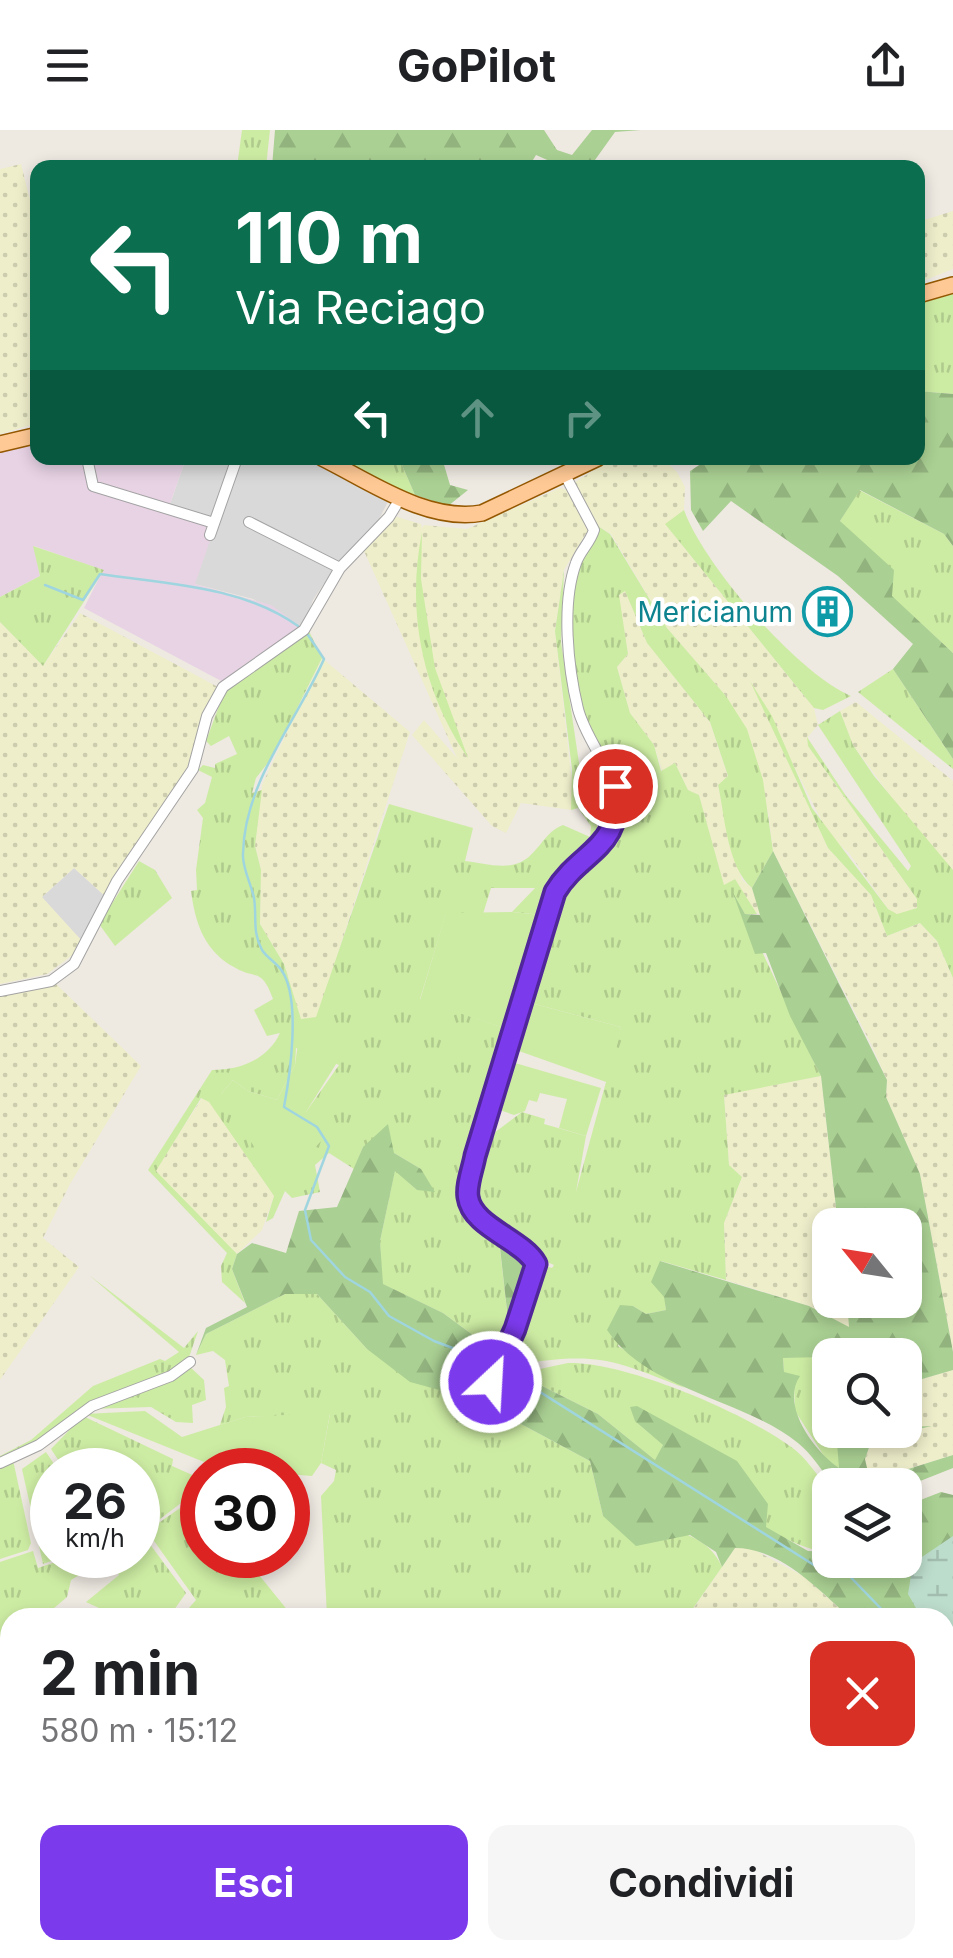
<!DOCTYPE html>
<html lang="it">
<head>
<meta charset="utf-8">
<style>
  body { margin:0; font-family:Inter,sans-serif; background:#f6f6f6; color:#202124; height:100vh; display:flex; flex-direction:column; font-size:38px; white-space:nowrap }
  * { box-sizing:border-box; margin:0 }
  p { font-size:32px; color:#757577 }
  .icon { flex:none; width:55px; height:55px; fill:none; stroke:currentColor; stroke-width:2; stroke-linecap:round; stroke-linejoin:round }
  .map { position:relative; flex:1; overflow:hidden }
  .drawer { position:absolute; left:0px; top:1478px; width:955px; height:352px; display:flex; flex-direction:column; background:#fff; border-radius:30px 30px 0 0; box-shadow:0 5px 15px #0003 }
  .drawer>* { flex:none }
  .guide { position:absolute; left:30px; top:30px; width:895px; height:305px; border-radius:20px; box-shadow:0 5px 15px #0003; background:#0b6e4f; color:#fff; overflow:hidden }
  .needle { width:65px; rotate:300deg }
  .fabs { position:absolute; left:812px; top:1078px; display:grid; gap:20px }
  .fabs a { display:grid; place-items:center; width:110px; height:110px; border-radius:20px; background:#fff; box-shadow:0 5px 15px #0003; font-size:50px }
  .speed { position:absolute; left:30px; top:1318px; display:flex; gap:20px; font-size:50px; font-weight:700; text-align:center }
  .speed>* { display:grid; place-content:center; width:130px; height:130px; border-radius:50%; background:#fff; box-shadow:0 5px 15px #0003; line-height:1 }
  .speed small { font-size:25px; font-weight:400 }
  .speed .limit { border:15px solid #d22; background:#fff; color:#111 }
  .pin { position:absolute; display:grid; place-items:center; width:85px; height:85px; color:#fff; margin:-42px; border:5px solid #fff; border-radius:50%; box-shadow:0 2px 10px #0007 }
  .me { position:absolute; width:110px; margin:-55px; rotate:25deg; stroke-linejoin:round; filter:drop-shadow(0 0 8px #0008) }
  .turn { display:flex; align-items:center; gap:35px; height:210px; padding:0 40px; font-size:45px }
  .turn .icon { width:130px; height:130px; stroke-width:2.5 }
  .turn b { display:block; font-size:70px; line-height:85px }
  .lanes { display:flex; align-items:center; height:95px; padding:0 40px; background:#0003; justify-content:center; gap:50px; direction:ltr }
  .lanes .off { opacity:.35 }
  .round { display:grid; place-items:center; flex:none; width:105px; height:105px; border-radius:20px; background:#f6f6f6 }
  .headline { display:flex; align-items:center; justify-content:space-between; height:170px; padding:0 40px }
  h1 { font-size:60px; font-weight:700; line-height:75px }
  .button { display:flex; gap:20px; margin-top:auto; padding:20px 40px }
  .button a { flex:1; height:115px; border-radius:20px; background:#7c3aed; color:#fff; font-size:40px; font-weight:700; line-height:115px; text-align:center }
  .button a+a { background:#f6f6f6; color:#202124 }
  header { display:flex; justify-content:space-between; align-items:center; height:130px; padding:0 40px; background:#fff; font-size:45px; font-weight:700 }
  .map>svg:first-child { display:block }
  .residential { fill:#dad9d9 }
  .industrial { fill:#e8d3e5 }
  .farmland { fill:url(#farmland-dots) }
  .grass { fill:url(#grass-tufts); fill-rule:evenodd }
  .forest { fill:url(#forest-firs) }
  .wetland { fill:url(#wetland-marsh) }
  .garden { fill:#cdeca3 }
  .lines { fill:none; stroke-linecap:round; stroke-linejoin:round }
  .stream { stroke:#9fd5df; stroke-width:2.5 }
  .minor-casing { stroke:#a3a3a3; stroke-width:12 }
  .primary-casing { stroke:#945800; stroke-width:18 }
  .minor { stroke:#fff; stroke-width:10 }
  .primary { stroke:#ffc995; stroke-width:15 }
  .route-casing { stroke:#51269a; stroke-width:25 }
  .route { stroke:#7c3aed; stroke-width:18 }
  .labels { text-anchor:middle; stroke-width:8; stroke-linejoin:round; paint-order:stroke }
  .culture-label { font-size:28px; fill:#0d838f; stroke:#fff; text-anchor:end }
</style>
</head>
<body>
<header><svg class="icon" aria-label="menu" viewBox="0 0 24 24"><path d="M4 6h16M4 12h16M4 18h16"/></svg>GoPilot<svg class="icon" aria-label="share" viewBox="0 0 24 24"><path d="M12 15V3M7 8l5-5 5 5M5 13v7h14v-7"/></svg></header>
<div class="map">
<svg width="953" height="1828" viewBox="0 0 953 1828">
  <defs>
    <pattern id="farmland-dots" width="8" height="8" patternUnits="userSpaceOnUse" patternTransform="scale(2.5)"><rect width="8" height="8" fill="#efeecb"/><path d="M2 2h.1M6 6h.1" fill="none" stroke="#ccccae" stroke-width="1.8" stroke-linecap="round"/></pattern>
    <pattern id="grass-tufts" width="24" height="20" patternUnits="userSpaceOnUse" patternTransform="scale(2.5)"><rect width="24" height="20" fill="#cdeca3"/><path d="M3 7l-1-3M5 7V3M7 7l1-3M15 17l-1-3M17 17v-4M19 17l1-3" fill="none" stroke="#afca8c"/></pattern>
    <pattern id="forest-firs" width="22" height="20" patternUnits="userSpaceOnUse" patternTransform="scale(2.5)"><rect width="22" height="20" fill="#aad093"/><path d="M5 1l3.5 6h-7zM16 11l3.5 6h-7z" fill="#92b27e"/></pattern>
    <pattern id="wetland-marsh" width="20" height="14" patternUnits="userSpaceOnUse" patternTransform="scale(2.5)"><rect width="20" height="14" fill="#bdddcc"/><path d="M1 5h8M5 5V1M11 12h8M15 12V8" fill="none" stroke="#a2bdaf"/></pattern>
  </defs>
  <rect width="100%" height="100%" fill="#eee9e1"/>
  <path class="residential" d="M186,328H314L391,366L378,391L337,434L313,470L303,498L253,469L195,454L169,377Z
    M74,738L106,767L82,811L41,768Z"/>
  <path class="industrial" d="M37,309L38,328H186L169,377L217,390L195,454L271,475L303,498L244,535L225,553L84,478L103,440L34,416L40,446L0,467V320Z"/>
  <path class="farmland" d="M21,34L37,98V293L0,304V39Z
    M953,81V139L918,153V92Z
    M614,328H662L677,342L685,357L684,380L666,395L814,578L818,595L808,607V616L917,769V778L897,785L888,779L849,723L830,707L753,556L828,718L871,765L887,806L920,793L937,811L953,848V1222L920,1044L886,967L887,950L871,914L773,721L768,681L726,566L667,498L611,404L598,396L572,354Z
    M560,358L567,360L587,390L588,400L564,440L555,500L574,670L571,680L521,673L506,703L492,696L412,605L424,590L457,628L364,421L394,386L421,394L422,398L424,395L467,399Z
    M625,460L647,513L710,592L728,647L718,655L728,705L742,750L752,758L761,785L751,779L735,749L724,756L699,665L688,660L675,633L662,641L654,615L630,583L617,537L628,524L618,465Z
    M80,483L218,557L191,636L106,767L74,738L42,767L82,811L74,824L47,844L0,854V492L43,536Z
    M322,528L410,602L317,887L301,890L284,834L260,794L261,740L255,716L262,655Z
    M856,572L953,651V740L914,698L853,615L840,581Z
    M53,851L141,936L70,1054L43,1108L79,1137L0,1250V862Z
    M821,946L838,1095H830V1170H847L850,1198L809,1176L726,1150L724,1093L742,1047L729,1035L724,964Z
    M202,968L209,971L274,1066L262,1100L237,1124L155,1041Z
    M953,1240V1325L869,1351L865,1329L872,1309L920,1297L905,1298V1254Z
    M735,1418H751L805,1447L849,1487L687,1488Z
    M0,1800H10V1820H469L429,1828H253L241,1824L237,1828H0Z
    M615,1820H770L785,1828H610Z"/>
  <path class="grass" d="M242,0H270L266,37H237Z
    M953,164V264L918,261V174Z
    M331,328H399L415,365L404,364Z
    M859,360L944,404L953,416V523L891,466L840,391Z
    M684,380C703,434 798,544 851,566L823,580L814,578L665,394Z
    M598,396L610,404L667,498L726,566L747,599L763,650L773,721L752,758C727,737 725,686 718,655L728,646L710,592L647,513L625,461L619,465L628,524L617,537L630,583L654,615L661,641L675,633L688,660L699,665L724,755L735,749L757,784H745L733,765C766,824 790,886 821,946L724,965L729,1035L742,1047L724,1093L726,1150L661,1131L666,1180L646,1184L633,1176L618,1216L685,1258C611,1229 599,1222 518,1234L510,1219L532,1170L538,1134L552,1138L554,1135L499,1111L509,1198L489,1217L443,1183L382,1154L380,1111L395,1040L417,1060L421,1039L394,1023L363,1017L354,1039L329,1023L315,1035L320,1062L292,1068L285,1061L273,1088L266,1092L274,1066L209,972L201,968L156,1041L237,1124L232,1139L245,1173L222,1152L221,1136L227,1123L148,1040L212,940C241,940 268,929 280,903L267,906L254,880L273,869C261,836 256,851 232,836C203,819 195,791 191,761L197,760L196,740L203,688L197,680L205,673L212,647L198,640L203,635L215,638V634L237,624L229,606L211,616L206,611L225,560L307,497L322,528L274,625L256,648L252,663L262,660L255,716L261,740L260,794L284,834L301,889L316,887L389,674L473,698L465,731C482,733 505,740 521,732C538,724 544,702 563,695L590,707L591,696L578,678L571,680L572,639L555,501L564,440L561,512L579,633L578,678L596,692L600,710L560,747L543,785L512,782L535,758H491L483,784H446L420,869L510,900L472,1031L482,1034L494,1003L522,982L545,989L544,994L586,1006L576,1062L621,897L527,872L557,763L597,727L620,696L622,669L580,576L572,514V465L582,427ZM296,918L339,935L306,982L221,964L233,950L248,961L277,970L295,935Z
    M422,402L421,449L435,538L468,628C422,561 406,481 422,402Z
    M33,416L104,440L43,536L0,492V467L40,446Z
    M893,539L953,629V639L858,562Z
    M750,551L772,586L812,678L888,779L897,784L917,778V769L808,616L807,607L846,666L908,741L911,736L818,595L840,581L853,615L874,646L953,740V848L937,811L920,793L887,806L871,765L828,718Z
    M139,731L155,740L172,768L115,816L99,794Z
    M89,1145L184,1218L198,1201L187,1233L177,1242L89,1275L39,1311L0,1331V1326L31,1310L93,1256L160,1229L165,1231L179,1222Z
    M304,1161L317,1164L367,1219L476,1270L590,1331L603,1386C643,1395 705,1395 722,1437L687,1487L662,1478L654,1488L327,1487L321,1366L334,1351L336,1340L321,1333L330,1284L245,1287L220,1295L226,1277L224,1258L229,1256L225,1230L213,1221L196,1225L206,1204L285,1164Z
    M848,1223L830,1225V1300H836L840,1339L826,1329L795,1281L794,1255L784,1242L783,1228Z
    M568,1233C624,1231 743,1282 790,1316C807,1328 818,1346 830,1363V1422C767,1418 684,1331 635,1291L663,1315L656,1331L598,1284L530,1250L535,1240Z
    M189,1236L204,1250L206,1270L192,1275L193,1293L176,1292L151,1277L90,1279Z
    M83,1286L173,1329L172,1336L197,1347L202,1342V1357L147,1399L138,1396V1340H65L51,1319Z
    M46,1322L58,1340H52V1425H67L43,1434L22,1339Z
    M13,1330L31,1413L28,1420L0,1429V1335Z
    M196,1367L202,1375V1425H243L293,1487H181L196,1470L147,1401Z
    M138,1398L186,1463L169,1487H118L86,1472L119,1445L106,1429L71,1450L67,1467L53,1479L59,1487L10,1488V1575L0,1554V1432L33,1421L38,1438L76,1425H138Z"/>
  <path class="forest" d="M275,0H544L557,20L572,25L592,0H641L615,2L590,37H563L536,25L528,38L272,37Z
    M918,261L953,264V416L944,404L860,360L840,391L894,440L892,466L953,523V629L893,539L913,514L838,446L731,371L703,401L691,380L690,341L710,328H918Z
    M399,328H442L450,355L468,360L448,376L415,365Z
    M773,721L887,950L886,967L920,1044L953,1222V1240L905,1254V1225L783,1228L784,1242L800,1246C780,1275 814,1321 839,1338L836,1300L932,1296L872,1309L865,1329L870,1351L953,1325V1338L905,1357L833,1355C822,1341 812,1324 798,1313C744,1269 646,1260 607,1200L620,1175L633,1176L646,1184L666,1180L664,1167L651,1152L660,1131L809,1176L849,1197L847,1170H905V1095H838L821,946L790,886L766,823L755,824L733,763L745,784L760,785L752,758Z
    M388,994L394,1023L421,1039L435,1062L417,1060L395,1041L380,1111L383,1154L443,1183L489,1217L509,1198L499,1109L527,1123L532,1136L507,1214L518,1244L598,1284L655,1330L663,1315L635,1291L630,1277L637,1276L737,1331L768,1374L766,1397L808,1421L830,1422V1430H905V1376L941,1362L953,1365V1407L918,1484L921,1487H849C818,1459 780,1418 735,1418L722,1437L716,1422L690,1405L636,1416L603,1386L590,1331L476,1270L410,1252L367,1219L317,1164H285L206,1204L196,1225L206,1198L247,1177L232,1139L237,1124L252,1113L286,1123L299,1081L337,1077L363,1017Z"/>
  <path class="wetland" d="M953,1406V1515L945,1511V1488L921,1487L908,1464L913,1433Z"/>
  <path class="garden" d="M512,782L543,785L510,900L420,870L446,783Z
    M527,872L621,897L609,953L519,921L516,913Z
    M300,899L348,915L306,982L326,1006L306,1027L303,1051L279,1056L248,1007L249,989L221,964L233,950L248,961L277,970L295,935Z
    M515,933L601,958L586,1006L559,998L567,969L540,963L537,972L529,970L525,981L514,985L497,979Z
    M145,1281L182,1307L245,1287L330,1283L321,1333L312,1346L288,1344V1340H224L85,1284Z"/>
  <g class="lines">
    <path class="stream" d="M45,455L83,470L100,444C167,454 242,456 298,496
      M308,505L324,529C297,591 244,652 243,724C242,738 251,753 254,768C257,786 252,802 262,820C267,828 277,833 282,841C301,870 290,945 284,977L317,997L329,1016L305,1080L311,1110L345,1147L370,1162L389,1186L434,1211L495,1234
      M502,1238L825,1442L836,1432L890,1488
      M945,1543L953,1551"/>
    <defs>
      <path id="minor" d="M87,328L93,356L214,393
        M249,392L340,438
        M210,405L237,328
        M0,861L51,851L74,834L117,751L193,639L207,586L223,557L304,500L340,438L389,387L401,367
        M491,1252L515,1199L536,1134C522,1110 471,1092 467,1067C466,1055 473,1038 475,1027L555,762C571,737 606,724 615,694C627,651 588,618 578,579C568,538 561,474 576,433C580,421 590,413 594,400L565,345
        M0,1333L39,1315L92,1276L171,1246L190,1232
        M0,1750L10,1744"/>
      <path id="primary" d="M918,165L953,155
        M0,314L38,305
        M322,328C369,351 427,393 482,383L598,328"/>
    </defs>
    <use href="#minor" class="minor-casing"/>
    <use href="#primary" class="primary-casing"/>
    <use href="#minor" class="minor"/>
    <use href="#primary" class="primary"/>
  </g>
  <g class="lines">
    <defs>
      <path id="route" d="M491,1252L515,1199L536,1134C522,1109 472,1097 468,1067C466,1055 473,1038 475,1026L555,762C581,719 624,719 615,656"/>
    </defs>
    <use href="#route" class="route-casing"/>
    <use href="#route" class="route"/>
  </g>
  <defs>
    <symbol id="building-ring" viewBox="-11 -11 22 22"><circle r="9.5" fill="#fff" stroke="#0f9aa8" stroke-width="1.5"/><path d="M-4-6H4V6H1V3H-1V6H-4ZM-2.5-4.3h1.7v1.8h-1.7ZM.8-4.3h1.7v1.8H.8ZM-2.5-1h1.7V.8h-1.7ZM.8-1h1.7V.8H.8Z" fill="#0f9aa8"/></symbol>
  </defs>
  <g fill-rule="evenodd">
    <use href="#building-ring" x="800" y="454" width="55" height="55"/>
  </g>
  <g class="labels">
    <g class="culture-label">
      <text x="793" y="492">Mericianum</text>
    </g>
  </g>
</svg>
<div class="fabs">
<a><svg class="needle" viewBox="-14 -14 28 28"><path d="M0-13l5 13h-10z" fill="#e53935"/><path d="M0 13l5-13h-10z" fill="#757577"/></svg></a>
<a><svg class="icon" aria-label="search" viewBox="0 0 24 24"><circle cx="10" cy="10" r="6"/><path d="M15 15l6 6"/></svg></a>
<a><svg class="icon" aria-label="layers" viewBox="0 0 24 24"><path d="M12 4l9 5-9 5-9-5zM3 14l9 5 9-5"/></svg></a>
</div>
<div class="speed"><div>26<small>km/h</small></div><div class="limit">30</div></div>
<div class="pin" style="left:615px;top:656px;background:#d93025"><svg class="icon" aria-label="arrive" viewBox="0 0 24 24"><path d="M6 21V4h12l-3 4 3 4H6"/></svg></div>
<svg class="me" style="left:491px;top:1252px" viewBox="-20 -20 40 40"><circle r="17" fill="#7c3aed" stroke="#fff" stroke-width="3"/><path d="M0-11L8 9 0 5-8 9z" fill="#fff"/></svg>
<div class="guide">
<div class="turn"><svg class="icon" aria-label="left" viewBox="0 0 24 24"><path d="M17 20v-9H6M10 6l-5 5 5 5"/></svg><div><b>110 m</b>Via Reciago</div></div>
<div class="lanes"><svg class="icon" aria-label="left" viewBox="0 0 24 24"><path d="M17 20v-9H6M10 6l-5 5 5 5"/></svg><svg class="icon off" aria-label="ahead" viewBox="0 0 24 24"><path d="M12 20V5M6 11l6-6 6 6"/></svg><svg class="icon off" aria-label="right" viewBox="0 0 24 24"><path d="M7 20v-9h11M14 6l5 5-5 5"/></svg></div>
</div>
<section class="drawer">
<div class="headline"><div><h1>2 min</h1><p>580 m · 15:12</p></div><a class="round" style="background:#d93025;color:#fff"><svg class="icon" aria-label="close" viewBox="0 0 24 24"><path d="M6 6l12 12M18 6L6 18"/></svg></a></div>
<div class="button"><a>Esci</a><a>Condividi</a></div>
</section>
</div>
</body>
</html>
